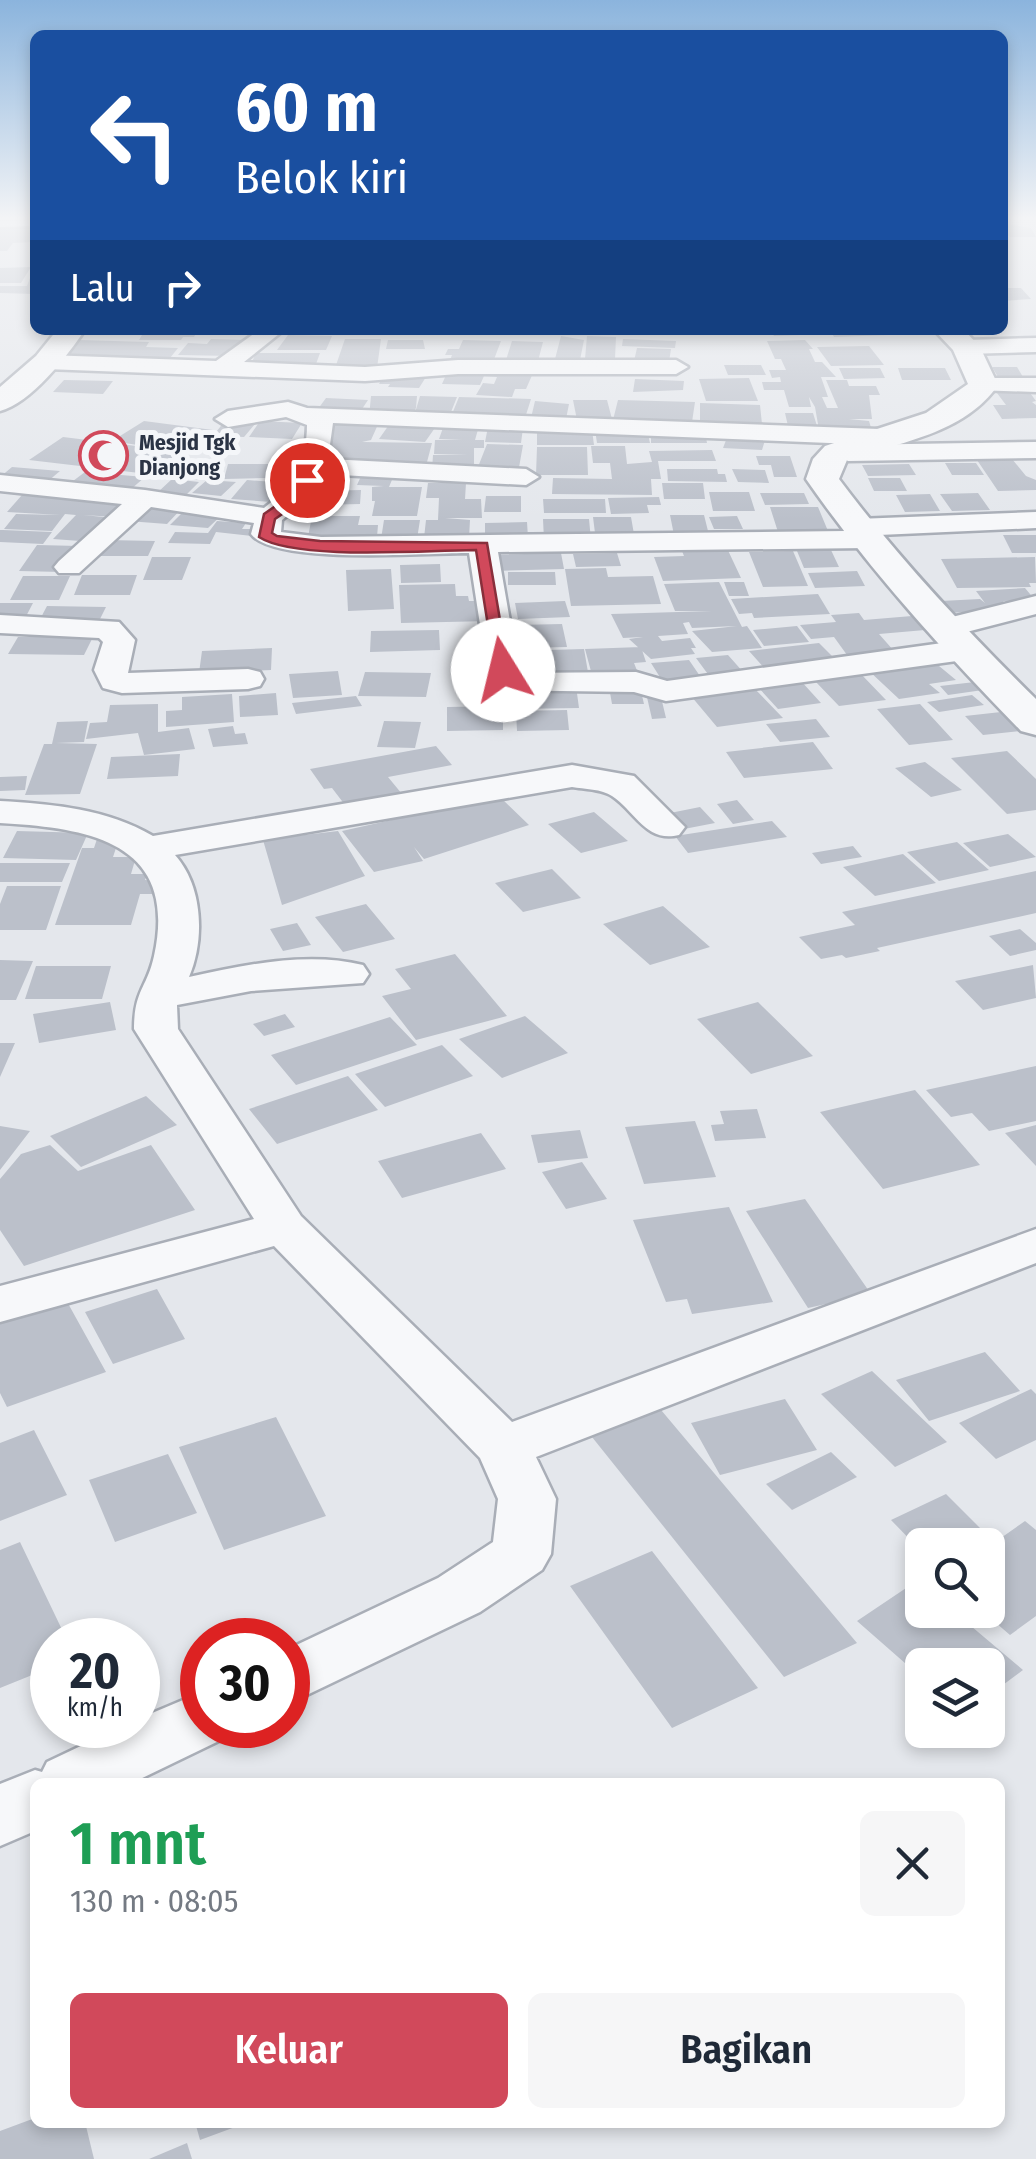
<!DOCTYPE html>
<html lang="id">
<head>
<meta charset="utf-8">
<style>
  body { margin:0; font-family:"Fira Sans Condensed",sans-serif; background:#f6f6f7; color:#1f2937; height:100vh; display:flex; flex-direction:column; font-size:38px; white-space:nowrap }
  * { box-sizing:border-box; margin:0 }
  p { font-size:32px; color:#747a83 }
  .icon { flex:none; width:55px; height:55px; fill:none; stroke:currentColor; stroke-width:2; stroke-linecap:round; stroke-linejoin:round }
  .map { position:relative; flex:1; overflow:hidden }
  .details { position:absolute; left:30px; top:1778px; width:975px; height:350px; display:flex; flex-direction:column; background:#fff; border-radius:15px; box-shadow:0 5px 15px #0003 }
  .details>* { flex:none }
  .hud { position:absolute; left:30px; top:30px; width:978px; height:305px; border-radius:15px; box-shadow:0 5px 15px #0003; background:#1a4fa0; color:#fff; overflow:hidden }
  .buttons { position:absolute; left:905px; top:1528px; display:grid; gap:20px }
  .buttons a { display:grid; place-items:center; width:100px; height:100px; border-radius:15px; background:#fff; box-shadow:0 5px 15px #0003; font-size:50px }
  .speed { position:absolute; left:30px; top:1618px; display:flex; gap:20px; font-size:50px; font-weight:700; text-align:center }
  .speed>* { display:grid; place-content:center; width:130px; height:130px; border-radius:50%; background:#fff; box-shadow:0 5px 15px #0003; line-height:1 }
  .speed small { font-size:25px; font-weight:400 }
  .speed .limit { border:15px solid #d22; background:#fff; color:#111 }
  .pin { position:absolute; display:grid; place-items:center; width:85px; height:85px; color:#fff; margin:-42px; border:5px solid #fff; border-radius:50%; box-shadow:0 2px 10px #0007 }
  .me { position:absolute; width:110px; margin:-55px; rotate:351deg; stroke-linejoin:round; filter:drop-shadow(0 0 8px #0008) }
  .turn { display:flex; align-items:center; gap:35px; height:210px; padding:0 40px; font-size:45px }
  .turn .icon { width:130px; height:130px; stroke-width:2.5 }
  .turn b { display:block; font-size:70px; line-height:85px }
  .then { display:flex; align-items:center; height:95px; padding:0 40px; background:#0003; gap:20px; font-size:38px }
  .round { display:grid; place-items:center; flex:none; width:105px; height:105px; border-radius:15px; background:#f6f6f7 }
  .headline { display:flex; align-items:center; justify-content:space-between; height:170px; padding:0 40px }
  h1 { font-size:60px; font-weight:600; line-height:75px; color:#1e9e55 }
  .action { display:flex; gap:20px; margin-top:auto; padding:20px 40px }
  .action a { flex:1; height:115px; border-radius:15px; background:#d1495b; color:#fff; font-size:40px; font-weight:600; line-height:115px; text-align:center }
  .action a+a { background:#f6f6f7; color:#1f2937 }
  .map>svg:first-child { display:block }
  .building { fill:#bbc0ca }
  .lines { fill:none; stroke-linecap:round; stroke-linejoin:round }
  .service-casing { stroke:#a9aeb7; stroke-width:6 }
  .minor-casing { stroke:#a9aeb7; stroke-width:5 }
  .tertiary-casing { stroke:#a9aeb7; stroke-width:5 }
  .service { fill:#f7f8fa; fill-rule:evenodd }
  .minor { fill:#f7f8fa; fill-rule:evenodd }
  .tertiary { fill:#f7f8fa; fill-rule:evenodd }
  .route { fill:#d1495b; stroke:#882f3b; stroke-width:2.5 }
  .labels { text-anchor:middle; stroke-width:10; stroke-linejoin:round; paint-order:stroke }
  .far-poi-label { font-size:22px; font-weight:bold; fill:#2b3445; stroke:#f4f6f9; text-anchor:start }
</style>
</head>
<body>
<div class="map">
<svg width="1036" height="2159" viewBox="0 0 1036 2159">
  <rect width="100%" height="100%" fill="#e4e7ec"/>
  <path class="building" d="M1002,223L1031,228L1036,237H1010L1002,230Z
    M0,224H35V242L13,243L7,251H0Z
    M31,267L21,283H0V268Z
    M35,274V294L0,293V286H27L31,275Z
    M1002,288H1021L1031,299L1002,301Z
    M145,330H198L194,337H183L181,340H139Z
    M770,330H822L826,334L774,336Z
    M830,330H885L889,335L834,337Z
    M288,335L332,336L326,350H277Z
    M561,336L584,340L580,360L555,359Z
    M587,336L616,337L615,359H585Z
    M211,339L249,340L231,356L178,355L188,343L207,344Z
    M345,339H381L377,368H335Z
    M623,339L676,341L675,348L622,346Z
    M78,340L149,342L146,347L178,348L170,358L64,355Z
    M388,340H423L425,349H386Z
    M463,340L501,341L493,362L450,360L452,355H445L448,349H459Z
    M805,340L813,349H809L815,362H822L836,377H821L828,397H822L827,408H838L826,380H847L849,386H876L880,395H869L872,419H849L869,421L872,431L819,430L815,407L809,397L811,407H789L784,390H764L762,382H781L780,377L772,378L769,370H786L781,359H775L767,341Z
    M512,341L543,342L538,361L506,360Z
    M869,346L884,365L831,366L817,347Z
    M637,348L671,349L669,362L634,361Z
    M256,353H320L316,364H251Z
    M724,365H761L766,375H728Z
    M992,367H1017L1023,377H998Z
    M839,368H880L885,378L844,379Z
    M898,368H945L951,380H902Z
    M477,371L533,373L526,389H515L512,397L476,395L483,383L494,384L497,377L484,376L480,385L442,384L446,375L475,376Z
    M384,375L426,377L419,388L388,387L390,384H379Z
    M749,378L758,401H706L699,379Z
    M635,379L684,381L683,390L633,392Z
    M64,380L113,381L103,394L53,392Z
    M1001,388L1028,390L1036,401L1032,402L1036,405V418L1002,419L993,405H1006L997,393H1004Z
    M371,396H417L416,408L411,417H369Z
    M420,396L457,397L449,417L414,416Z
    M459,397L531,399L525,418L450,419Z
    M326,398L368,400L358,415L315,413Z
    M573,400H607L612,419L577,420Z
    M618,400L695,402L692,422L613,420Z
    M535,401L569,404L566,419L531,418Z
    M700,403L760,405L762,424L700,422Z
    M785,413H813L817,426H788Z
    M334,419L380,420L371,440L362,442L432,443L427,462L316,463Z
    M144,421L213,430L148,474L29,460L63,437L169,450L112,441Z
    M260,421L302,423L292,439L249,437Z
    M224,422L255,424L244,437L213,436Z
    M391,422L437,425L425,442L379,439Z
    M444,425L479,426L475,440H484V448H474V470H432L433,455H468L434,454L435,440H462L439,439Z
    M488,427L523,428L521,443L485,442Z
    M537,430H592L594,445H537Z
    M595,430H647L650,443H597Z
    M651,432H705L707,443H651Z
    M728,435L766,437L762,450L723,448Z
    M487,444L523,445L518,473L476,472Z
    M591,446H625L627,464L652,462L649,451L712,450L716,461H658L661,479H651L652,495L552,494L553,478L612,479L610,463H593Z
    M537,447H587L588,475H536Z
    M756,456H790L797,477H774L771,465H759Z
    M1012,459L1026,476L1036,480V490L998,491L977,460Z
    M304,461L303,476H272L274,462Z
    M945,463H976L984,475H952Z
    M182,464L218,467L203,480L168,477Z
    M228,464H269L266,478L224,479Z
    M909,464L916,475L868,476L862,465Z
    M12,467L60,471L47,482L0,477Z
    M667,469H717L718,474H725L727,482L668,481Z
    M732,469L765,470L769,483L738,482Z
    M85,472L145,477L130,490L69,484Z
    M362,474L394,475L389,487H422L417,516H372L375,501H372V487L384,486L357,485Z
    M868,478H900L907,491H874Z
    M172,479L199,482L186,495L157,493Z
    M207,480L236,482L221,496L192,493Z
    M247,480L300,484L285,503L231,499Z
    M428,483H466L465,499H481L482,518H445L470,520L469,538H424L426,520H438L439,498H426Z
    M662,483H703L705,499H664Z
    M361,490L360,504L318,505L320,491Z
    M709,492H749L755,511H713Z
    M760,493H804L809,504L765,505Z
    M978,493L990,510L952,511L940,494Z
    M930,494L940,511L905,512L896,495Z
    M22,495L128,500L115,517L83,515L114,518L94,542L53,539L76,515L65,514L52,531L4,529L16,514L61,515L7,512Z
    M486,496H521V512H484Z
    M659,497L661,505H647L649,513L611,514L608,498Z
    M543,499H605L606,513H544Z
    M145,503L184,506L167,524L128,521Z
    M770,507H818L828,531L778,532Z
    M187,508L225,512L208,528L170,525Z
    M670,515H704L709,535H674Z
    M312,516H360L358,525H378L377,537H308Z
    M737,516L743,529H714L709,517Z
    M593,517H631L635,540L596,541Z
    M543,519H589L591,540H544Z
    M384,520H420L417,539H381Z
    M217,521L246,523L242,529H256L252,536L216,532L210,544L168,543L175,532L208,533Z
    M527,522L528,538H485V523Z
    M0,530H3L52,532L43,544L0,542Z
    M1003,535H1036V553H1012Z
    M107,540L155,541L148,556H100Z
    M725,544L741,578L663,581L654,557L684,556L680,546Z
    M37,545L79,546L62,572L19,571Z
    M831,550L839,567L804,568L797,551Z
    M793,551L808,586L763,587L749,552Z
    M561,553L564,569L493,571L491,555Z
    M617,553L621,566L576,567L573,554Z
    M152,557H191L182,580H143Z
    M1035,557L1036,583H1029L1031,587L957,588L941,559Z
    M440,564L441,582L401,583L400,565Z
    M606,568L608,577L653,576L661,604L571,606L565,569Z
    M391,569L394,609L348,611L346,570Z
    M857,571L865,586L815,588L808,573Z
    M508,572H555L556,585H508Z
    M82,575H137L130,595H74Z
    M23,576H70L59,600H10Z
    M719,582L742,627L747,626L762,648L712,652L692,631L737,626L692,628L689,622L683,623L688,634L658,636L662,641L690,638L696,648H691L695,654L651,659L629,639L643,637L623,638L611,614L712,611H675L664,584Z
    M724,582H744L749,596H729Z
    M455,584L456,596H468L469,601H488L491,621L401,623L399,585Z
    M1025,588L1035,600L1003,601L1010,609L950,613L941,601L980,599L985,603L976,591Z
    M818,594L830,614L754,618L752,613L739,614L731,599Z
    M565,601L570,617L518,619L515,603Z
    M0,603H33L22,624L0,623Z
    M47,606L106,607L98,623H38Z
    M859,613L864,620L912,616L925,630L879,634L894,651L847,655L834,637L811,639L800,625L836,622L831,615Z
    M562,624L567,647L520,648L517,625Z
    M797,626L809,642L764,646L753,630Z
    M439,630L440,650L370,652L371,631Z
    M40,632L95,633L84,655L8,654L18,637H38Z
    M819,643L837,661L766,670L749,651Z
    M641,647L646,662L634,663L638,673L592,675L585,649Z
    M272,648L271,670L199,673L202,651Z
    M584,649L589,678L519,679L515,651Z
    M728,655L744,673L710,677L696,658Z
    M689,660L702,679L663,682L651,663Z
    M933,661L956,680L929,684L940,693L899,699L868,670Z
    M338,671L342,695L293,698L289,674Z
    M365,672L431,673L426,697L358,696Z
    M860,673L886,700L839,706L814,680Z
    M801,681L821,703L778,709L758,687Z
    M975,682L983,690L948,695L940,686Z
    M576,686L579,708L514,709L512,687Z
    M609,687H640L644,704H612Z
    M754,688L783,718L717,727L691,696Z
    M276,693L278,715L240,717L239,696Z
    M646,693H660L666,718L652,719Z
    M232,694L234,722L166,727V711L182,710V697Z
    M972,695L984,705L939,712L927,702Z
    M356,696L362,706L296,714L292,703Z
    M158,704V732L189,728L195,749L144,755L138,733L86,739L90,723L107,722L110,705Z
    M920,704L953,740L909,745L877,709Z
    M503,706V730L447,731V707Z
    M567,710L569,730L517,731L516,711Z
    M1001,712L1020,731L983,735L965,716Z
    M816,719L830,737L780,742L766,724Z
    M88,721L84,742L56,743L97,744L80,794L25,795L44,744H52L57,722Z
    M384,721L421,722L415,748L377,747Z
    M233,726L235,734L245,733L248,744L213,747L208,729Z
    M813,742L833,769L744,778L726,752Z
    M436,746L452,765L388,777L402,794L345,805L332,788L324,789L310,769Z
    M1007,751L1036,779V810L1007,814L951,758Z
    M180,754L178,776L107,779L111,757Z
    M925,762L962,790L931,797L895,768Z
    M27,776L25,790L0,791V777Z
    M499,796L529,825L424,859L414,847L423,861L374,872L342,831Z
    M737,800L754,820L733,824L717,804Z
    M700,807L715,823L684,829L670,813Z
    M594,812L628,841L581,853L548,824Z
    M772,821L787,837L688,853L675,836Z
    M17,831L88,833L76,860L3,858Z
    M338,831L365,876L282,905L263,840Z
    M1008,834L1036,857L990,867L963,843Z
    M97,839H119L113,857H136L131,874H147L145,880L163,881L159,894H140L131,925H55L82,848H94Z
    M957,842L989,870L939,881L907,852Z
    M853,846L862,857L821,864L812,853Z
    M903,854L936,883L875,896L843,867Z
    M0,863H70L62,882H0Z
    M552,869L581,898L523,912L495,883Z
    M1036,871V913L877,948L880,951L846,958L842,955L821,959L799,937L855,925L842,912Z
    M7,886H61L46,930H0V904Z
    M366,904L395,939L343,952L315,917Z
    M663,906L710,947L650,965L603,924Z
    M297,923L311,945L283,951L270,929Z
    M1020,929L1036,943V950L1010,956L989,936Z
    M455,954L507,1016L416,1040L382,996L411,989L395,969Z
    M0,960L33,961L16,1000H0Z
    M1033,965L1036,998L983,1010L955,981Z
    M36,966H111L102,999H25Z
    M110,1002L116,1030L39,1043L33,1014Z
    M758,1002L813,1056L751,1074L697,1019Z
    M285,1014L295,1027L264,1036L253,1024Z
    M525,1016L568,1053L502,1078L459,1039Z
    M390,1017L417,1045L296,1085L271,1055Z
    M0,1043H15L0,1077Z
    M442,1045L473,1076L385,1107L355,1074Z
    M1036,1066V1121L989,1131L972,1113L951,1117L926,1090Z
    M348,1076L378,1110L277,1144L249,1109Z
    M915,1090L980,1165L883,1189L820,1112Z
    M146,1096L177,1125L81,1167L50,1136Z
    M757,1109L766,1138L715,1141L711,1125L724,1124L720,1111Z
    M695,1121L716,1177L644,1184L625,1127Z
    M1036,1125V1166L1005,1133Z
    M0,1126L30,1131L0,1170Z
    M580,1130L588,1158L538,1163L531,1135Z
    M481,1133L506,1169L402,1198L378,1161Z
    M50,1145L78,1171L151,1145L195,1210L24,1266L0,1230V1179L21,1154Z
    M582,1162L607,1199L566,1209L542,1172Z
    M805,1199L871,1294L808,1308L746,1211Z
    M729,1207L773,1302L692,1314L687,1299L666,1302L633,1220Z
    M157,1289L185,1339L113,1364L85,1312Z
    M65,1298L106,1372L7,1407L0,1393V1320Z
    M985,1352L1020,1391L929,1421L896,1380Z
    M872,1371L947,1442L895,1467L821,1394Z
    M1031,1389L1036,1394V1440L996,1459L959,1423Z
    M785,1399L817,1450L720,1475L691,1423Z
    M656,1404L857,1643L784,1677L588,1432Z
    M276,1417L326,1516L224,1550L179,1447Z
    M34,1430L67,1495L0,1521V1443Z
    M831,1452L857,1477L792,1510L766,1484Z
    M168,1454L197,1513L115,1542L89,1480Z
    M946,1494L980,1528L946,1545H922V1552L891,1520Z
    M1025,1521L1036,1530V1616L1010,1635L981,1610H988V1547Z
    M20,1542L67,1640H52V1667L0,1688V1550Z
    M652,1551L758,1688L672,1728L570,1586Z
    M918,1580L922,1585V1610H952L1023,1670L988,1696V1665H922V1678L857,1621Z
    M35,2118V2122H85L94,2159H0V2131Z
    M195,2122H246V2123L200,2140Z
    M187,2143L192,2159H149Z"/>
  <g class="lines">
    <defs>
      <path id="service" d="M35,220V226L0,227V221Z"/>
      <path id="minor" d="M259,330H284L244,362L365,367L458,360H676L688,367L676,374H458L365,381L46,369L34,362L46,355L216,361Z
        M1036,338V352L966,354L955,347L966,340Z
        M983,378H1036V392L975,390L971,385Z
        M288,402L307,408L879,429L892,437L879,445L333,423L328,459L526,469L539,477L526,485L322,474L301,504L282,520L281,532L321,537L845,531L843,527L847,521L857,519L1036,512V528L879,535L882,539L878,545L868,548L498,552L519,673L636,672L667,681L964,640L975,643L980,650L975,657L964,660L666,701L634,692L488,690L483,683L487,670L469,553C427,553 274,565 251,534L254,523L151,507L79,573H59L54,567L59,561L122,504L0,491V475L145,490L264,508C292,487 307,460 307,425L286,417L228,427L215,419L228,411Z
        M1036,442V458L848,461L835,453L848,445Z
        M1036,596V614L947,637L936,635L931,628L936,621Z
        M0,615L119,622L135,640L128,673L248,669L260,672L264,679L260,686L248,689L122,693L103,688L94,670L103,642L99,638L0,633Z
        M572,765L634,776L685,827L679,835C646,843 636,812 612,796C602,789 584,789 572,787L175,855C203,886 205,940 189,977C243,965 308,951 363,965L369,974L363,983L251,991L177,1005L178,1029L301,1216L512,1422L1036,1229V1263L536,1457L556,1499L551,1554L542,1570L480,1612L288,1704V1649L438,1578L493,1542L498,1499L480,1458L274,1246L0,1322V1286L254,1219L134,1029C134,990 147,988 154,956C179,842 89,828 0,823V801C53,804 107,809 153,836Z
        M202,1692V1725H231L225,1738L134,1782H35V1831L0,1846V1784L35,1770L42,1772L47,1762L125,1725H138V1719Z"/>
      <path id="tertiary" d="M57,330H85C67,356 31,403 0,411V387L36,356Z
        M934,330H964L980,347L998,385C964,434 900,442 847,460L839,479C898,558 966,630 1036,699V735L1021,731C944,652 869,570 806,479L813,459L825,446L926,413L968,384L953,350Z"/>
    </defs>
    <use href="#service" class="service-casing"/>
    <use href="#minor" class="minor-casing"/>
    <use href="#tertiary" class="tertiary-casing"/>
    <use href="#service" class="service"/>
    <use href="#minor" class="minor"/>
    <use href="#tertiary" class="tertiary"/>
  </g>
  <linearGradient id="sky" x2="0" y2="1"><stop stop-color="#8bb4dd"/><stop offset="0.42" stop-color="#f3f4f6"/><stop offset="1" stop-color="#f3f4f6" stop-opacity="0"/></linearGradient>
  <rect width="1036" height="520" fill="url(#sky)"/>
  <path class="route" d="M302,478L314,480L294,506L275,519L272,533L277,536L320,541L487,543L509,673L495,670L476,550C428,550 296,561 259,537L264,514L284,500Z"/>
  <defs>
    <symbol id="mosque-ring" viewBox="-11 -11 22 22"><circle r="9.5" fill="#f4f6f9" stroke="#d1495b" stroke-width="1.5"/><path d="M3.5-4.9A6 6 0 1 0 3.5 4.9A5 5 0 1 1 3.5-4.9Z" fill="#d1495b"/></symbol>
  </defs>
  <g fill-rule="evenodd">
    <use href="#mosque-ring" x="76" y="428" width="55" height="55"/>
  </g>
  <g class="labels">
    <g class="far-poi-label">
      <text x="139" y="450">Mesjid Tgk<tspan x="139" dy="25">Dianjong</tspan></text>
    </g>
  </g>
</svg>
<div class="buttons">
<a><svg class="icon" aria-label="search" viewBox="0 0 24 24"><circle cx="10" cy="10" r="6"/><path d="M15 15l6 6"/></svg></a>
<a><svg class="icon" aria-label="layers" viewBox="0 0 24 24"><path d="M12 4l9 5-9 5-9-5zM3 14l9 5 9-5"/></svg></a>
</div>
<div class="speed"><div>20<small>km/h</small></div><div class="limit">30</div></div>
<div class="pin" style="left:307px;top:480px;background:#d93025"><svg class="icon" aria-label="arrive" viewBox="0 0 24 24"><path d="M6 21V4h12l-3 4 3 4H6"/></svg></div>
<svg class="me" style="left:503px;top:670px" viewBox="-20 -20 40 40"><circle r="19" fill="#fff"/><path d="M0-13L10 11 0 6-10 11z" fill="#d1495b"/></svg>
<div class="hud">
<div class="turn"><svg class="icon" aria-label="left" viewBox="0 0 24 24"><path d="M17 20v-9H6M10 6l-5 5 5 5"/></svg><div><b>60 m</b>Belok kiri</div></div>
<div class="then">Lalu<svg class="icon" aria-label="right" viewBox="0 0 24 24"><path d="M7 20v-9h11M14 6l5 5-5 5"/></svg></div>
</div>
<section class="details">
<div class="headline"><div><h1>1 mnt</h1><p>130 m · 08:05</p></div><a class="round"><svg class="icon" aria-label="close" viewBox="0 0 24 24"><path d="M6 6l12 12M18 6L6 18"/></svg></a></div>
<div class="action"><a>Keluar</a><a>Bagikan</a></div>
</section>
</div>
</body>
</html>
